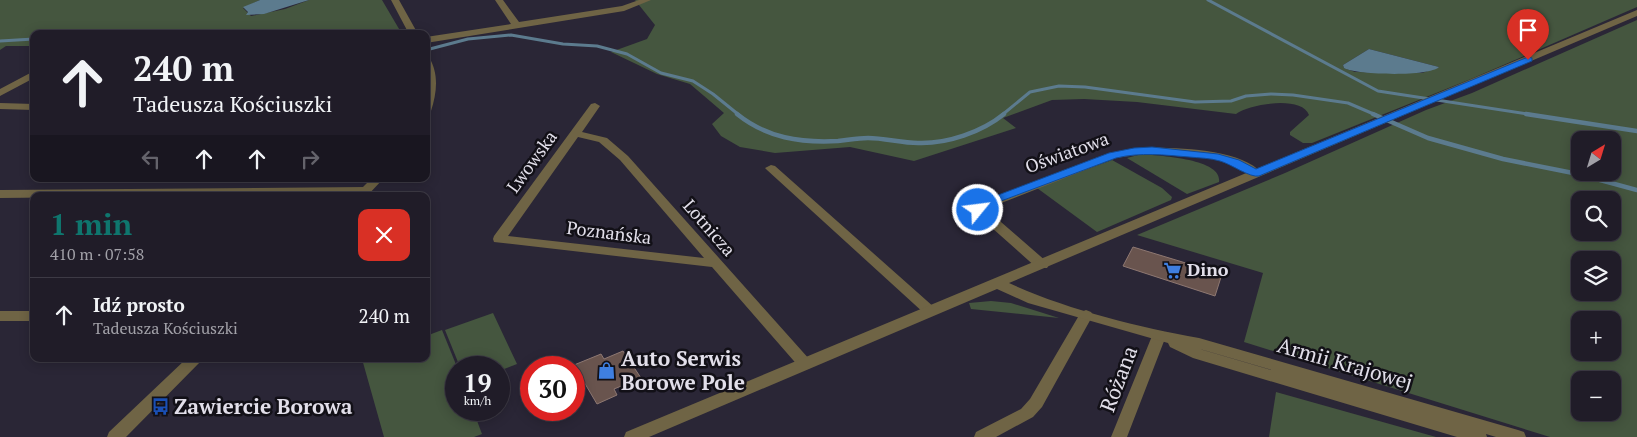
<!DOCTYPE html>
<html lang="pl">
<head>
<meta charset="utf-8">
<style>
  body { margin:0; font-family:"PT Serif",serif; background:#2d2934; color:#f1f3f6; height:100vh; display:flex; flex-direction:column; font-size:19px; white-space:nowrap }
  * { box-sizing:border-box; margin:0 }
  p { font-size:16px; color:#a2a1a8 }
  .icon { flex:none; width:28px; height:28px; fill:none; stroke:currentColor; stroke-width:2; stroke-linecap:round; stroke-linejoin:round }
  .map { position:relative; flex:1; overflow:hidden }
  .drawer { position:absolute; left:30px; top:192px; width:400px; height:170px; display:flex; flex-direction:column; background:#201c28; border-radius:10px; box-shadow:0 2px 12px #0003,0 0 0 1px #3d3a45 }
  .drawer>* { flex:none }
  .guide { position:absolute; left:30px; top:30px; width:400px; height:152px; border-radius:10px; box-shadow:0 2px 12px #0003,0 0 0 1px #3d3a45; background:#201c28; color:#f1f3f6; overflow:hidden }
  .needle { width:32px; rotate:38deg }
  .tools { position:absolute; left:1571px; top:131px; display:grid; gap:10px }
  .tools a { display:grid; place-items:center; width:50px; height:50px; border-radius:10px; background:#201c28; box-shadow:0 2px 12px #0003,0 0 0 1px #3d3a45; font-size:25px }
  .speed { position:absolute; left:445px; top:356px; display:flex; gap:10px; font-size:25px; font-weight:700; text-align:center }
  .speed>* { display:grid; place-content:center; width:65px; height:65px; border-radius:50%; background:#201c28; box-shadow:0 2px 12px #0003,0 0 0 1px #3d3a45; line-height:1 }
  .speed small { font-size:12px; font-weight:400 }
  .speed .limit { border:8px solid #d22; background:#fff; color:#111 }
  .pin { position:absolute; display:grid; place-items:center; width:42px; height:42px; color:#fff; margin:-51px -21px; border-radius:50% 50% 50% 0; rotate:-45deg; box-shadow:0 0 5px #0007 }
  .pin .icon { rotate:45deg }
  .me { position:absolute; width:55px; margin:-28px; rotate:61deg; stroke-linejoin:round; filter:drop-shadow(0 0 4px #0008) }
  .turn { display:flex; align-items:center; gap:18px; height:105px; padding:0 20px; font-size:22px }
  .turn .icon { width:65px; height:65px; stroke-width:2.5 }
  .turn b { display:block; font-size:35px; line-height:42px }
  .lanes { display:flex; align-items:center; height:48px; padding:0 20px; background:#0003; justify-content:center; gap:25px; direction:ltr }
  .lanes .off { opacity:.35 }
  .round { display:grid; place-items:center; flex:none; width:52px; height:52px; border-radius:10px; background:#2d2934 }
  .headline { display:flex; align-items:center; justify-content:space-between; height:85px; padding:0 20px }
  h1 { font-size:30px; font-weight:700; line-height:38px; color:#0f766e }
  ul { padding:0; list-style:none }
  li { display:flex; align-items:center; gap:15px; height:75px; padding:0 20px; border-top:1px solid #3d3a45 }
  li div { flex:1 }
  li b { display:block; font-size:19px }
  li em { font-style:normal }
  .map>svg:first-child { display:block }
  .green { fill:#45563f; fill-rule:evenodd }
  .water { fill:#5c7b8e }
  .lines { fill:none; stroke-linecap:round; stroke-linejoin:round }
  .stream-far1 { stroke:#5c7b8e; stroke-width:3 }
  .stream { stroke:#5c7b8e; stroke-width:4.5 }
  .building { fill:#69544e; stroke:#8e7872 }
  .minor { fill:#6f6445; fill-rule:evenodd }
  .tertiary { fill:#6f6445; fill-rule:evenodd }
  .route { fill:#1a73e8; stroke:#114b97 }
  .labels { text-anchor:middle; stroke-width:5; stroke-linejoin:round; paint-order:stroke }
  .street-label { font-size:18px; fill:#e2dfea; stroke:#121017 }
  .poi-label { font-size:18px; font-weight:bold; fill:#e2dfea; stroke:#121017; text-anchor:start }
  .near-poi-label { font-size:21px; font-weight:bold; fill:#e2dfea; stroke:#121017; text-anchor:start }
  .near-street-label { font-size:21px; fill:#e2dfea; stroke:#121017 }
</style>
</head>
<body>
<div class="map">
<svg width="1637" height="437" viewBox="0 0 1637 437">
  <rect width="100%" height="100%" fill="#2a2636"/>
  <path class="green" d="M0,0H260L243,8L251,16L285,9L309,0H382L402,34H34V46H6L0,50Z
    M635,0H1637V7L1471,79L1312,143H1303L1290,135V132L1309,115C1302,95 1249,104 1236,114L1137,102L1084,99L1052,100L1003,118L1016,128L914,161L850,147L775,153L740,147L721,136L712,124L724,113L690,84L657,74L611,52L647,39L655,25ZM1369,49L1439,67L1422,73L1355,72L1344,68L1343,65Z
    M1637,20V437H1550L1244,342L1263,273L1137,235L1285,173L1426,110L1472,93ZM1580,140H1612V172H1580ZM1580,200H1612V232H1580ZM1580,260H1612V292H1580ZM1580,320H1612V352H1580ZM1580,380H1612V412H1580Z
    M1142,154C1157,156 1223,158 1219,182L1187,194L1127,158Z
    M1112,160L1162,188L1172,197L1171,200L1097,232L1037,188Z
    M991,301L1011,303L1059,318L971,309L969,303Z
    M493,313L517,364L499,371V368L460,367L445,330Z
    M442,330L457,367L456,410H473L482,434L474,437H384L362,359H426V336Z
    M1276,392L1436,437H1269Z"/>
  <path class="water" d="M260,0H309L264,14L246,15L248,12L243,7Z
    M1369,49L1439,67C1429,77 1357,75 1344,68L1343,65Z"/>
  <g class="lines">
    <path class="stream-far1" d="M1208,0L1378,91L1534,115
      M0,41L34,39
      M426,50L468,39L511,35L563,44L597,46L627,54L661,73L693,81L713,94L739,115
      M1002,115L1030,92L1059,86L1085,87L1195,102L1231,101L1246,96L1271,94L1293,95L1348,103L1376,115"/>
    <path class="stream" d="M737,114C767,138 800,143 838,141C848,140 858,138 868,138C885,138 901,143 918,143C947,144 982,132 1004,114
      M1373,114L1428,138L1503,159L1578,174L1637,190
      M1526,114L1637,131"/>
  </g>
  <path class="building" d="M1133,247L1222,274L1215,296L1123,266Z
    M623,351L641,378L614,389L617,395L597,404L574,365L601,354L604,359Z"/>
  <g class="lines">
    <path class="minor" d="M495,0H503L519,22L622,6L639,0H651L624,11L426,43V37L511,24Z
      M34,71V78L0,96V89Z
      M0,103L34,104V110L0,109Z
      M595,103L600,106L582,132L607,138L628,156L810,360L813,364L810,368L805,370L800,368L712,267L494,242L493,239L494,236L591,104ZM578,137L599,142L620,160L704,258L508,236Z
      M1140,148C1171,147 1240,148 1262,173L1256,176C1244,173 1233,164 1220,161C1188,152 1149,152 1116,158L986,209L1047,262L1049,265L1047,268H1037L974,212L973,207L975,204L1109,153Z
      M771,165L775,166L935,308L937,311L935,314H925L767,170L765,168Z
      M365,187L371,191L369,194L0,198V190Z
      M1086,310L1091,312L1093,315L1042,407L1033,417L996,437H974L976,432L1021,409L1030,399L1081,312Z
      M0,311H34V321H0Z
      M1159,331L1164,332L1166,336L1127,437H1111L1152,336L1154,332Z"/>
    <path class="tertiary" d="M391,0H399L418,34H409Z
      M1637,10V16L1009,283C1065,309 1138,327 1199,338L1518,430L1524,432L1526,437H1496L1486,434L1487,437H1457L1193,358L1170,347L1168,343L1028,303L997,289L649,437H624L626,432ZM1200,349L1275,371L1203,350Z
      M426,56L429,57C439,74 437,92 431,111L426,114Z
      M371,179H383L367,196H354Z
      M186,359H203L126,437H107L109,432Z"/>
  </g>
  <path class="route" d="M1528,57L1532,58V61L1259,176C1250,178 1231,164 1220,161C1210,158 1199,158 1189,157C1164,155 1141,152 1116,158L985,207L982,212H974L973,210L977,203L1109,153L1134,148L1152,147L1218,154L1239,160L1256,169Z"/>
  <defs>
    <symbol id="supermarket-bare" viewBox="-9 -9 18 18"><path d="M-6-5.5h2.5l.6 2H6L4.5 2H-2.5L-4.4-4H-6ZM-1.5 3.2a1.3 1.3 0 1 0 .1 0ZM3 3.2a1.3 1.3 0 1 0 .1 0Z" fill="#3f7fe0" stroke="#121017" stroke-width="2.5" paint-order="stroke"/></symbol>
    <symbol id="shop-bare" viewBox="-9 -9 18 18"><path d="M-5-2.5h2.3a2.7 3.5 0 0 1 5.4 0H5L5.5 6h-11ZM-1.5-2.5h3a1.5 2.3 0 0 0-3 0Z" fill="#3f7fe0" stroke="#121017" stroke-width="2.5" paint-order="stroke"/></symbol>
    <symbol id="bus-bare" viewBox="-9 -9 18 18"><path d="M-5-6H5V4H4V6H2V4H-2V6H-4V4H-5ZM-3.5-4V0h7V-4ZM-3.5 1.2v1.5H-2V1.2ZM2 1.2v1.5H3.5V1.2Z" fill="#1a4fb4" stroke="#121017" stroke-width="2.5" paint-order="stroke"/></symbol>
  </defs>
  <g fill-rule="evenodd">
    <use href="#supermarket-bare" x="1160" y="258" width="25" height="25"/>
    <use href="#shop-bare" x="594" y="358" width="25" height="25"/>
    <use href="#bus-bare" x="148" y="394" width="25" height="25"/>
  </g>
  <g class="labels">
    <g class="street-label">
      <text transform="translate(1067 153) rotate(-20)" y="6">Oświatowa</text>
      <text transform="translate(532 162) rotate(-54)" y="6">Lwowska</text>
      <text transform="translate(709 228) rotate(49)" y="6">Lotnicza</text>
      <text transform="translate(609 233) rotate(7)" y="6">Poznańska</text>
    </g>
    <g class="poi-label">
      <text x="1187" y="276">Dino</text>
    </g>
    <g class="near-poi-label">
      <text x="621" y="366">Auto Serwis<tspan x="621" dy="24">Borowe Pole</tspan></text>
      <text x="174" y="414">Zawiercie Borowa</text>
    </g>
    <g class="near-street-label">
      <text transform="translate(1345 364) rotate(16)" y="7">Armii Krajowej</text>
      <text transform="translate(1119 379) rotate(-69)" y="7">Różana</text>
    </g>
  </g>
</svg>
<div class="tools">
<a><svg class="needle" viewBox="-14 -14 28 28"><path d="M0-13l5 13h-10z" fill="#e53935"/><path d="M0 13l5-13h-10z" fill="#a2a1a8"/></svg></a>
<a><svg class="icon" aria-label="search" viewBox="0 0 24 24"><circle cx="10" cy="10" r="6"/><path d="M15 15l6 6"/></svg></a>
<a><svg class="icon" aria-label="layers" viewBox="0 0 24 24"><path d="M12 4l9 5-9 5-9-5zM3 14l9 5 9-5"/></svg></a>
<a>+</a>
<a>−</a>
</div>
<div class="speed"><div>19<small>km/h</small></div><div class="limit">30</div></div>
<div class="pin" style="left:1528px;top:60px;background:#d93025"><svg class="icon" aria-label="arrive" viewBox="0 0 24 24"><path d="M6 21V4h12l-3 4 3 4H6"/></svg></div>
<svg class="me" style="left:978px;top:210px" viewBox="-20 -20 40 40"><circle r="17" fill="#1a73e8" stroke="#fff" stroke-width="3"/><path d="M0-11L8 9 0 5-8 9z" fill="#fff"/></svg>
<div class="guide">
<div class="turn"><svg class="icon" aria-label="ahead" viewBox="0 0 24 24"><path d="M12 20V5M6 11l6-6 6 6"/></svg><div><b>240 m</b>Tadeusza Kościuszki</div></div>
<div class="lanes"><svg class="icon off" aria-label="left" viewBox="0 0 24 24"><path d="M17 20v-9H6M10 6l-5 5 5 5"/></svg><svg class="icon" aria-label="ahead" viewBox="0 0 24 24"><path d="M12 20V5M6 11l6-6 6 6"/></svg><svg class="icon" aria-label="ahead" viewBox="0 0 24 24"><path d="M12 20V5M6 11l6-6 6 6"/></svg><svg class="icon off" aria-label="right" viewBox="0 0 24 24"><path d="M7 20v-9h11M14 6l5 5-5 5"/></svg></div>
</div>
<section class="drawer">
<div class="headline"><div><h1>1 min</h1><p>410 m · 07:58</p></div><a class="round" style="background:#d93025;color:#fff"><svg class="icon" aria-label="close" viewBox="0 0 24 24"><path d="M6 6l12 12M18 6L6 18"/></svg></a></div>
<ul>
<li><svg class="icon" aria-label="ahead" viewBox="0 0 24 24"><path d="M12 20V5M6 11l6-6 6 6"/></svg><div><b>Idź prosto</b><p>Tadeusza Kościuszki</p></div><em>240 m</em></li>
</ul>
</section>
</div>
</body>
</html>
